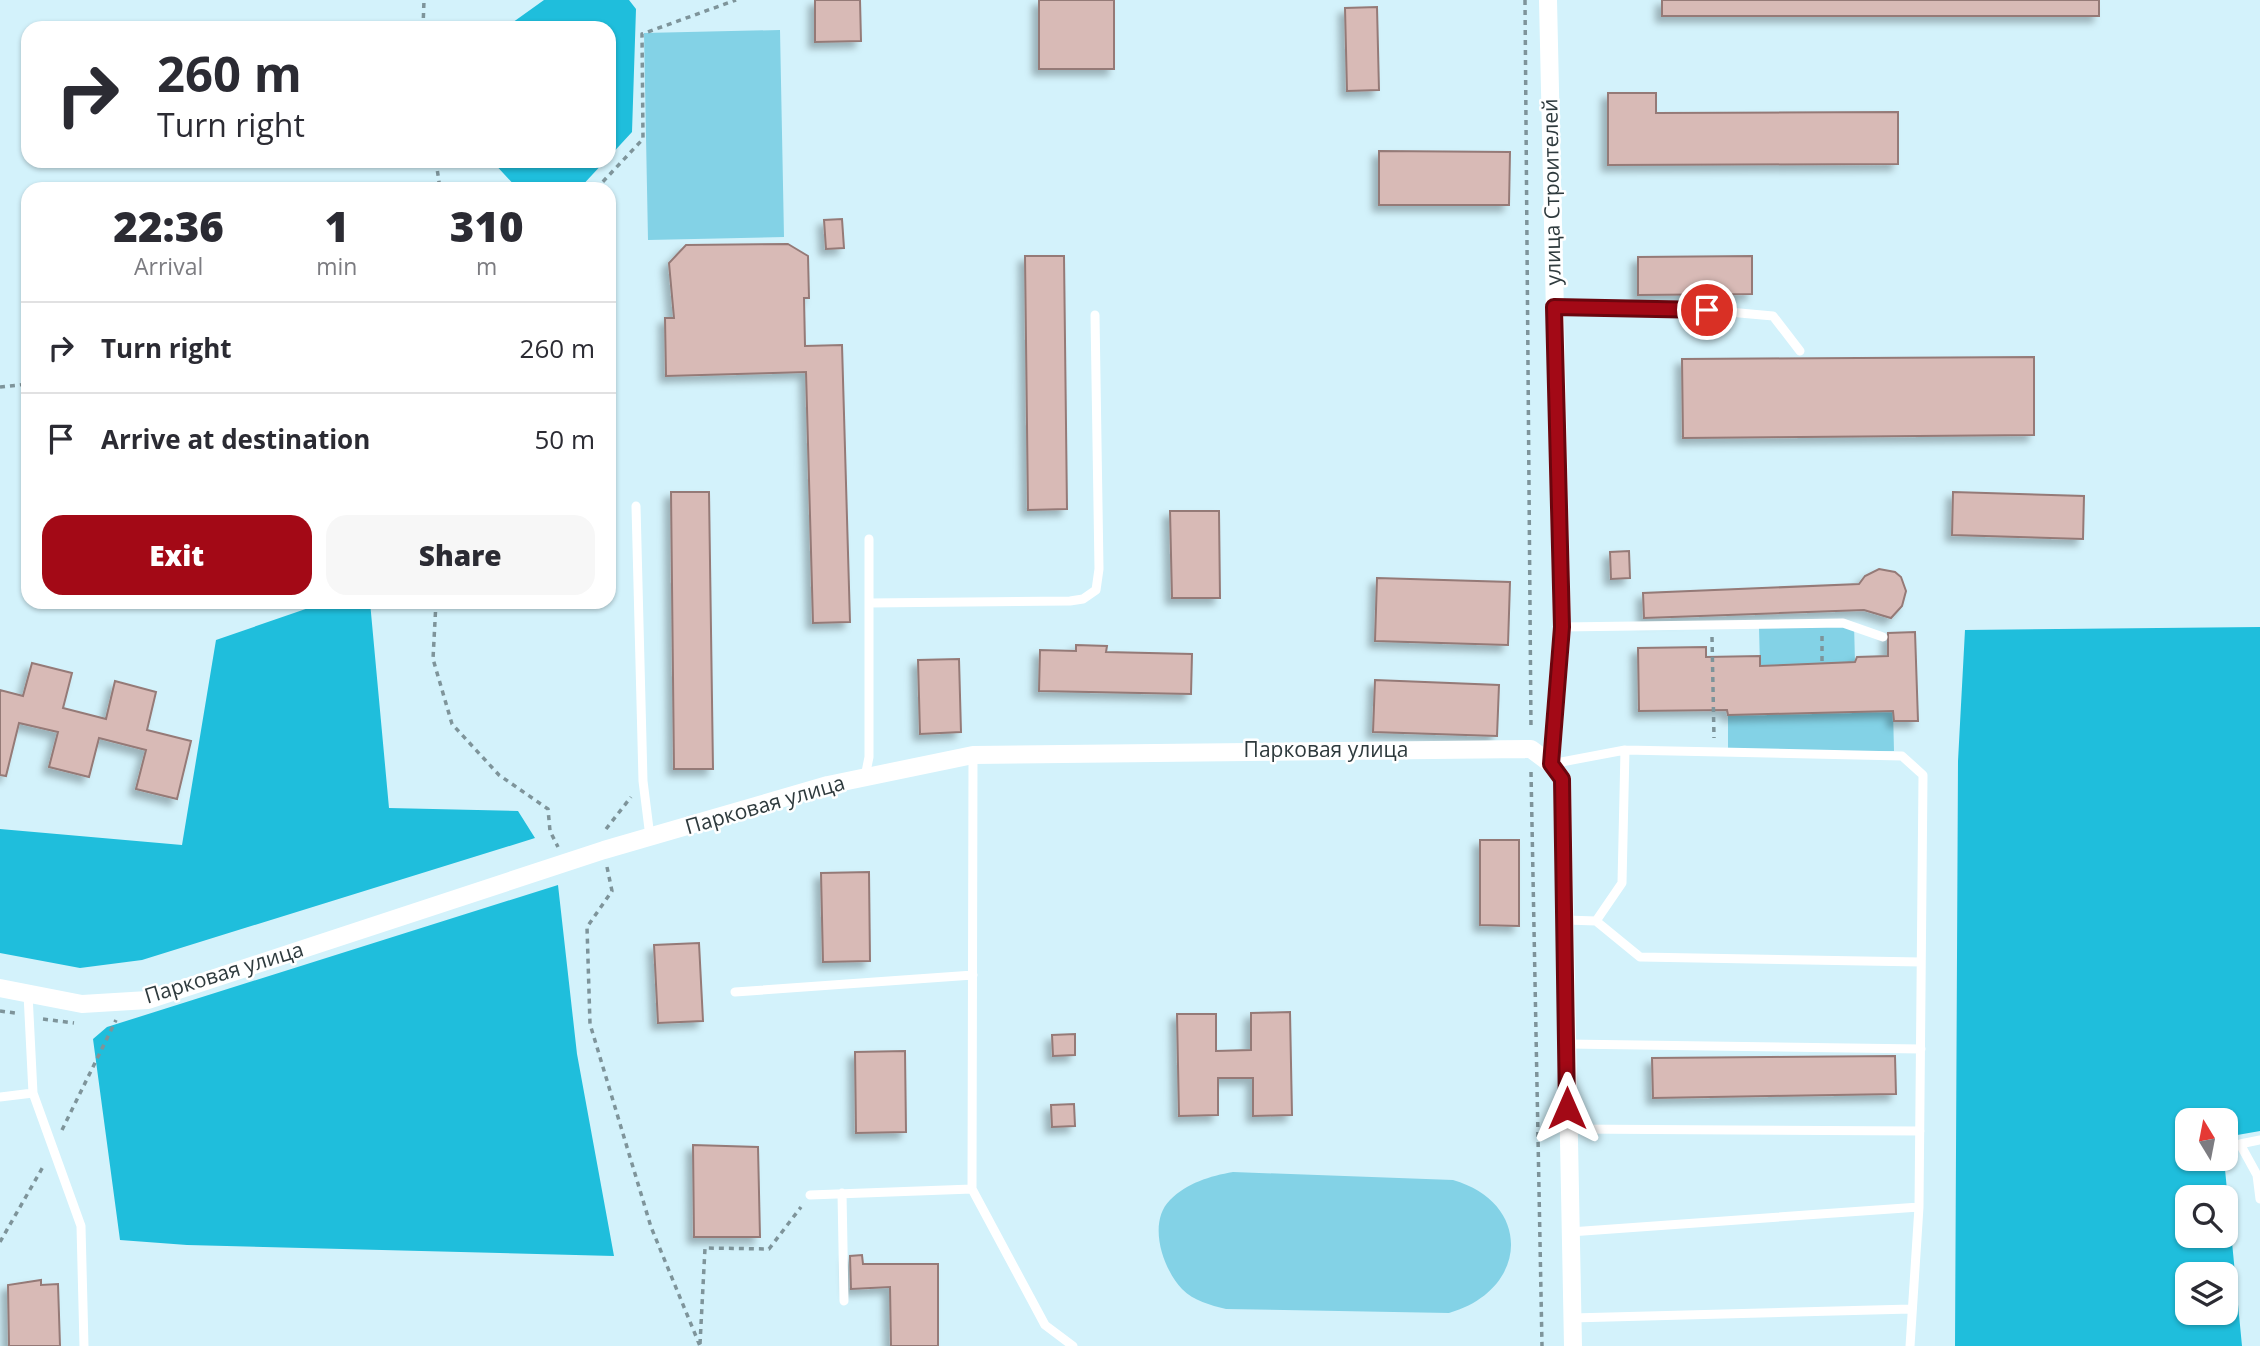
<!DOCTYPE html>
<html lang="en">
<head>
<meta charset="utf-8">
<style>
  body { margin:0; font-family:"Open Sans",sans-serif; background:#f7f7f7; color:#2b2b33; height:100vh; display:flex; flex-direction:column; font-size:26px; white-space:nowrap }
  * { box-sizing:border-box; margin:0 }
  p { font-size:23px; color:#7c7c81 }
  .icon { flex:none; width:38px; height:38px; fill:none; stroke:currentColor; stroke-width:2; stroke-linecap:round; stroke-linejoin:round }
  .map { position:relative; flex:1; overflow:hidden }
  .panel { position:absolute; left:21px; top:182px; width:595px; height:427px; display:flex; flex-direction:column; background:#fff; border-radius:21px; box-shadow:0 2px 5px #0004 }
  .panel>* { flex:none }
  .hud { position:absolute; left:21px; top:21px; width:595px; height:147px; border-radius:21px; box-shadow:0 2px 5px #0004; background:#fff; color:#2b2b33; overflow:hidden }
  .needle { width:46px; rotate:350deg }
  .tools { position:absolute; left:2175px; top:1108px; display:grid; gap:14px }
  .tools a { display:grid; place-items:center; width:63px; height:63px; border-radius:14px; background:#fff; box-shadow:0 2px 5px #0004; font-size:35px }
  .pin { position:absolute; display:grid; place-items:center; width:60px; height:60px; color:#fff; margin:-30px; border:4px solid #fff; border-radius:50%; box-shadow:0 2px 7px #0007 }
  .me { position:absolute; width:77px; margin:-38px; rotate:0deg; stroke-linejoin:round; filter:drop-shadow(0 0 5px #0008) }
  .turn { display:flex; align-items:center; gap:24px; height:147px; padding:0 21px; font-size:32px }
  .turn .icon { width:91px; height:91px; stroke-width:2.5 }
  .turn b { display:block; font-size:49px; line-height:60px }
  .eta { display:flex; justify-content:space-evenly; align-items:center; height:119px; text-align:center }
  .eta b { font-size:42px; font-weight:800; line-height:49px }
  .primary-button { display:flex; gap:14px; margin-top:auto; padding:14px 21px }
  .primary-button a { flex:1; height:80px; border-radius:21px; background:#a30916; color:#fff; font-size:28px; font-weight:800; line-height:80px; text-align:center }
  .primary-button a+a { background:#f7f7f7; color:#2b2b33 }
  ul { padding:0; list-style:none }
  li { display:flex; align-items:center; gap:21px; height:91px; padding:0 21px; border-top:2px solid #e1e1e2 }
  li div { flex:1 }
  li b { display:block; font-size:26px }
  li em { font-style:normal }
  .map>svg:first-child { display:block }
  .green { fill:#83d2e6 }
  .forest { fill:#1fbedc; fill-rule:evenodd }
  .building { fill:#d8bab6; stroke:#957a77; stroke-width:2; filter:url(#shadow) }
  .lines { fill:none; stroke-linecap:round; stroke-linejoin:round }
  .path { stroke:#7e949a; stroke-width:3.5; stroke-dasharray:5 5; stroke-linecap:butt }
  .service { stroke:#fff; stroke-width:9 }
  .minor { stroke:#fff; stroke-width:18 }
  .route-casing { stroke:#6a060e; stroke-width:18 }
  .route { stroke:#a30916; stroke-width:12 }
  .labels { text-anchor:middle; stroke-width:5; stroke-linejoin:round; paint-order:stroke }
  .street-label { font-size:21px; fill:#2e3a3d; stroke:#fff }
</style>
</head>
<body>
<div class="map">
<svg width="2260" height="1346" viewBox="0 0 2260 1346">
  <defs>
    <filter id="shadow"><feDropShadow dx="-6" dy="6" stdDeviation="3.5" flood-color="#0004"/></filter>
  </defs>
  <rect width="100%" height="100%" fill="#d3f2fb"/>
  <path class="green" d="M780,30L784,237L648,240L644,33Z
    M1854,624L1855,662L1760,666L1759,628Z
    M1893,711L1894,751L1728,754V715Z
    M1233,1172L1453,1180C1533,1203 1529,1290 1449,1313L1226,1309C1210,1305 1194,1301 1182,1289C1163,1269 1147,1223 1170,1200C1187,1183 1210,1176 1233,1172Z"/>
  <path class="forest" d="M544,0H629L636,9L632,132L609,157V28H505Z
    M492,161H605L579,189H518Z
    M326,602H370L389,808L518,811L535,838L142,960L80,968L0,953V829L182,845L216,640Z
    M2260,627V1131L2226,1137V1120H2188V1158L2224,1159L2242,1346H1955L1958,761L1965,630ZM2226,1197V1236H2188V1197ZM2226,1274V1312H2188V1274Z
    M558,885L577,1054L614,1256L187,1245L120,1240L93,1039L107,1027Z"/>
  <path class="building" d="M815,0H860L861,41L815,42Z
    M1039,0H1114V69H1039Z
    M1662,0H2099V16H1662Z
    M1377,7L1379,90L1347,91L1345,8Z
    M1608,93H1656V113L1898,112V164L1608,165Z
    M1379,151L1510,152L1509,205H1379Z
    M842,219L844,248L826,249L824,220Z
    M788,244L808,256L809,298H804L805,346L842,345L850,622L813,623L806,372L666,376L665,318H674L669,263L686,245Z
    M1025,256H1064L1067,509L1028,510Z
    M1752,256V294L1638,295V257Z
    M2034,357V435L1683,438L1682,359Z
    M671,492H709L713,769H674Z
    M1953,492L2084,496L2083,539L1952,535Z
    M1170,511H1219L1220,598H1172Z
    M1629,551L1630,578L1611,579L1610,552Z
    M1879,569L1895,572L1901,577L1906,591L1902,606L1891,618L1864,610L1644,618L1643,593L1859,584L1865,576Z
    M1377,578L1510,582L1508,645L1375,641Z
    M1915,632L1918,721H1894L1893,711L1728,715L1727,710L1639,711L1638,648L1706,647V657L1760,656V666L1855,662L1857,657L1888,656V633Z
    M1076,645L1107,646L1106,652L1192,654L1191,694L1039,691L1040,650L1076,651Z
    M959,659L961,732L920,734L918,660Z
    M32,663L72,673L63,708L106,719L115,681L156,692L147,730L191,741L177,799L136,789L146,750L99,738L89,777L49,767L58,732L19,723L6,776L0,775V690L23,696Z
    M1375,680L1499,685L1497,736L1373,732Z
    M1480,840H1519V926L1480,925Z
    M869,872L870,961L823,962L821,873Z
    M699,943L703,1021L658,1023L654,945Z
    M1290,1012L1292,1115L1253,1116V1078H1218V1115L1179,1116L1177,1014H1216V1051L1251,1050V1013Z
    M1075,1034V1055L1053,1056L1052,1035Z
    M905,1051L906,1132L856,1133L855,1052Z
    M1895,1056L1896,1094L1653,1098L1652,1058Z
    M1074,1104L1075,1126L1052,1127L1051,1105Z
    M693,1145L758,1147L760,1237H694Z
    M862,1255L863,1264H938V1346H891L890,1287L851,1289L850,1256Z
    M41,1280V1285L58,1284L60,1346H9L8,1285Z"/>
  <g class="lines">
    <path class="path" d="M1525,0L1531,729
      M423,28L424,0
      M436,161L440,189
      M596,189L643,139L642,34L736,0
      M0,387L28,384
      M436,602L433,659L452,724L499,775L548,809L550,831L558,847
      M1822,636V663
      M1712,637L1714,738
      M1531,772L1542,1346
      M606,829L631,797
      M607,867L612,891L587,927L590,1024L651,1227L700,1346
      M0,1011L15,1013
      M43,1019L74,1023
      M62,1130L116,1020
      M0,1242L44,1165
      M700,1344L705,1248L769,1249L801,1207"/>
    <path class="service" d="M1554,307L1684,308L1773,316L1800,351
      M636,506L643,781L650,837
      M869,603L1070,601L1083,599L1096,590L1099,569L1095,315
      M1562,627L1843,623L1883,637
      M973,755L972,1189L1045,1325L1073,1346
      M1551,764L1625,750L1902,756L1923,775L1919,1207L1910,1346
      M865,777L869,757V539
      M1566,920L1596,921L1622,883L1625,750
      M1596,921L1640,957L1921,962
      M735,992L973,975
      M28,994L33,1093L81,1226L84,1346
      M1567,1044L1921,1049
      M0,1097L33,1093
      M1567,1129L1920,1131
      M2260,1140L2240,1144L2257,1175L2260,1199
      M842,1193L844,1301
      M810,1195L972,1189
      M1570,1232L1919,1207
      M1572,1318L1911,1309"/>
    <path class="minor" d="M1548,0L1562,627L1551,764
      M0,988L82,1004L148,1000L604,850L828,785L973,755L1531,749L1551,764L1562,779L1573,1346"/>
  </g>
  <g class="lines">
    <defs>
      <path id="route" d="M1567,1108L1562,779L1551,764L1562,627L1554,307L1707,310"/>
    </defs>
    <use href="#route" class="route-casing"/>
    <use href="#route" class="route"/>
  </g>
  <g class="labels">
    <g class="street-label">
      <text transform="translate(1552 192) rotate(-91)" y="7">улица Строителей</text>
      <text x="1326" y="757">Парковая улица</text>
      <text transform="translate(765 805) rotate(-16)" y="7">Парковая улица</text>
      <text transform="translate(224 973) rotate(-17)" y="7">Парковая улица</text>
    </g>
  </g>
</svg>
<div class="tools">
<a><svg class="needle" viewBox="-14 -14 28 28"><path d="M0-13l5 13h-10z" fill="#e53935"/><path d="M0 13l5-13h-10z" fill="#7c7c81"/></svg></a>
<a><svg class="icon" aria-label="search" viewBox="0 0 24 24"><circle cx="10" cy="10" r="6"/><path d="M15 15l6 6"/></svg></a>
<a><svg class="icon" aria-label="layers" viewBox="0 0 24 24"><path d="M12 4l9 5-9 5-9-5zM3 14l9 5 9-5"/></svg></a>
</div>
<div class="pin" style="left:1707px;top:310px;background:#d93025"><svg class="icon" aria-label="arrive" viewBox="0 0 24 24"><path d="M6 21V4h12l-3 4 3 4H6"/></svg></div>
<svg class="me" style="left:1567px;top:1108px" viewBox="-20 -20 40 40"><path d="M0-17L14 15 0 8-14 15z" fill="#a30916" stroke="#fff" stroke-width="4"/></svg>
<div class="hud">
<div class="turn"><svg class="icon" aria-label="right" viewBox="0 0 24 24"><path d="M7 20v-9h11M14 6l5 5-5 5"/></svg><div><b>260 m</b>Turn right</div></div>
</div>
<section class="panel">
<div class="eta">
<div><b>22:36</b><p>Arrival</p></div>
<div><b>1</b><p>min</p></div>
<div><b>310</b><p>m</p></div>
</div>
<ul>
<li><svg class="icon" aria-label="right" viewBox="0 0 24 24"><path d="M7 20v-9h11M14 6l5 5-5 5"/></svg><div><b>Turn right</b></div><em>260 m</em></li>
<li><svg class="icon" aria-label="arrive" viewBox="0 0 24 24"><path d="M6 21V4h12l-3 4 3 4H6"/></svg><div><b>Arrive at destination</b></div><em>50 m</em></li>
</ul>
<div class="primary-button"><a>Exit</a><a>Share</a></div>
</section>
</div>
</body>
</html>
